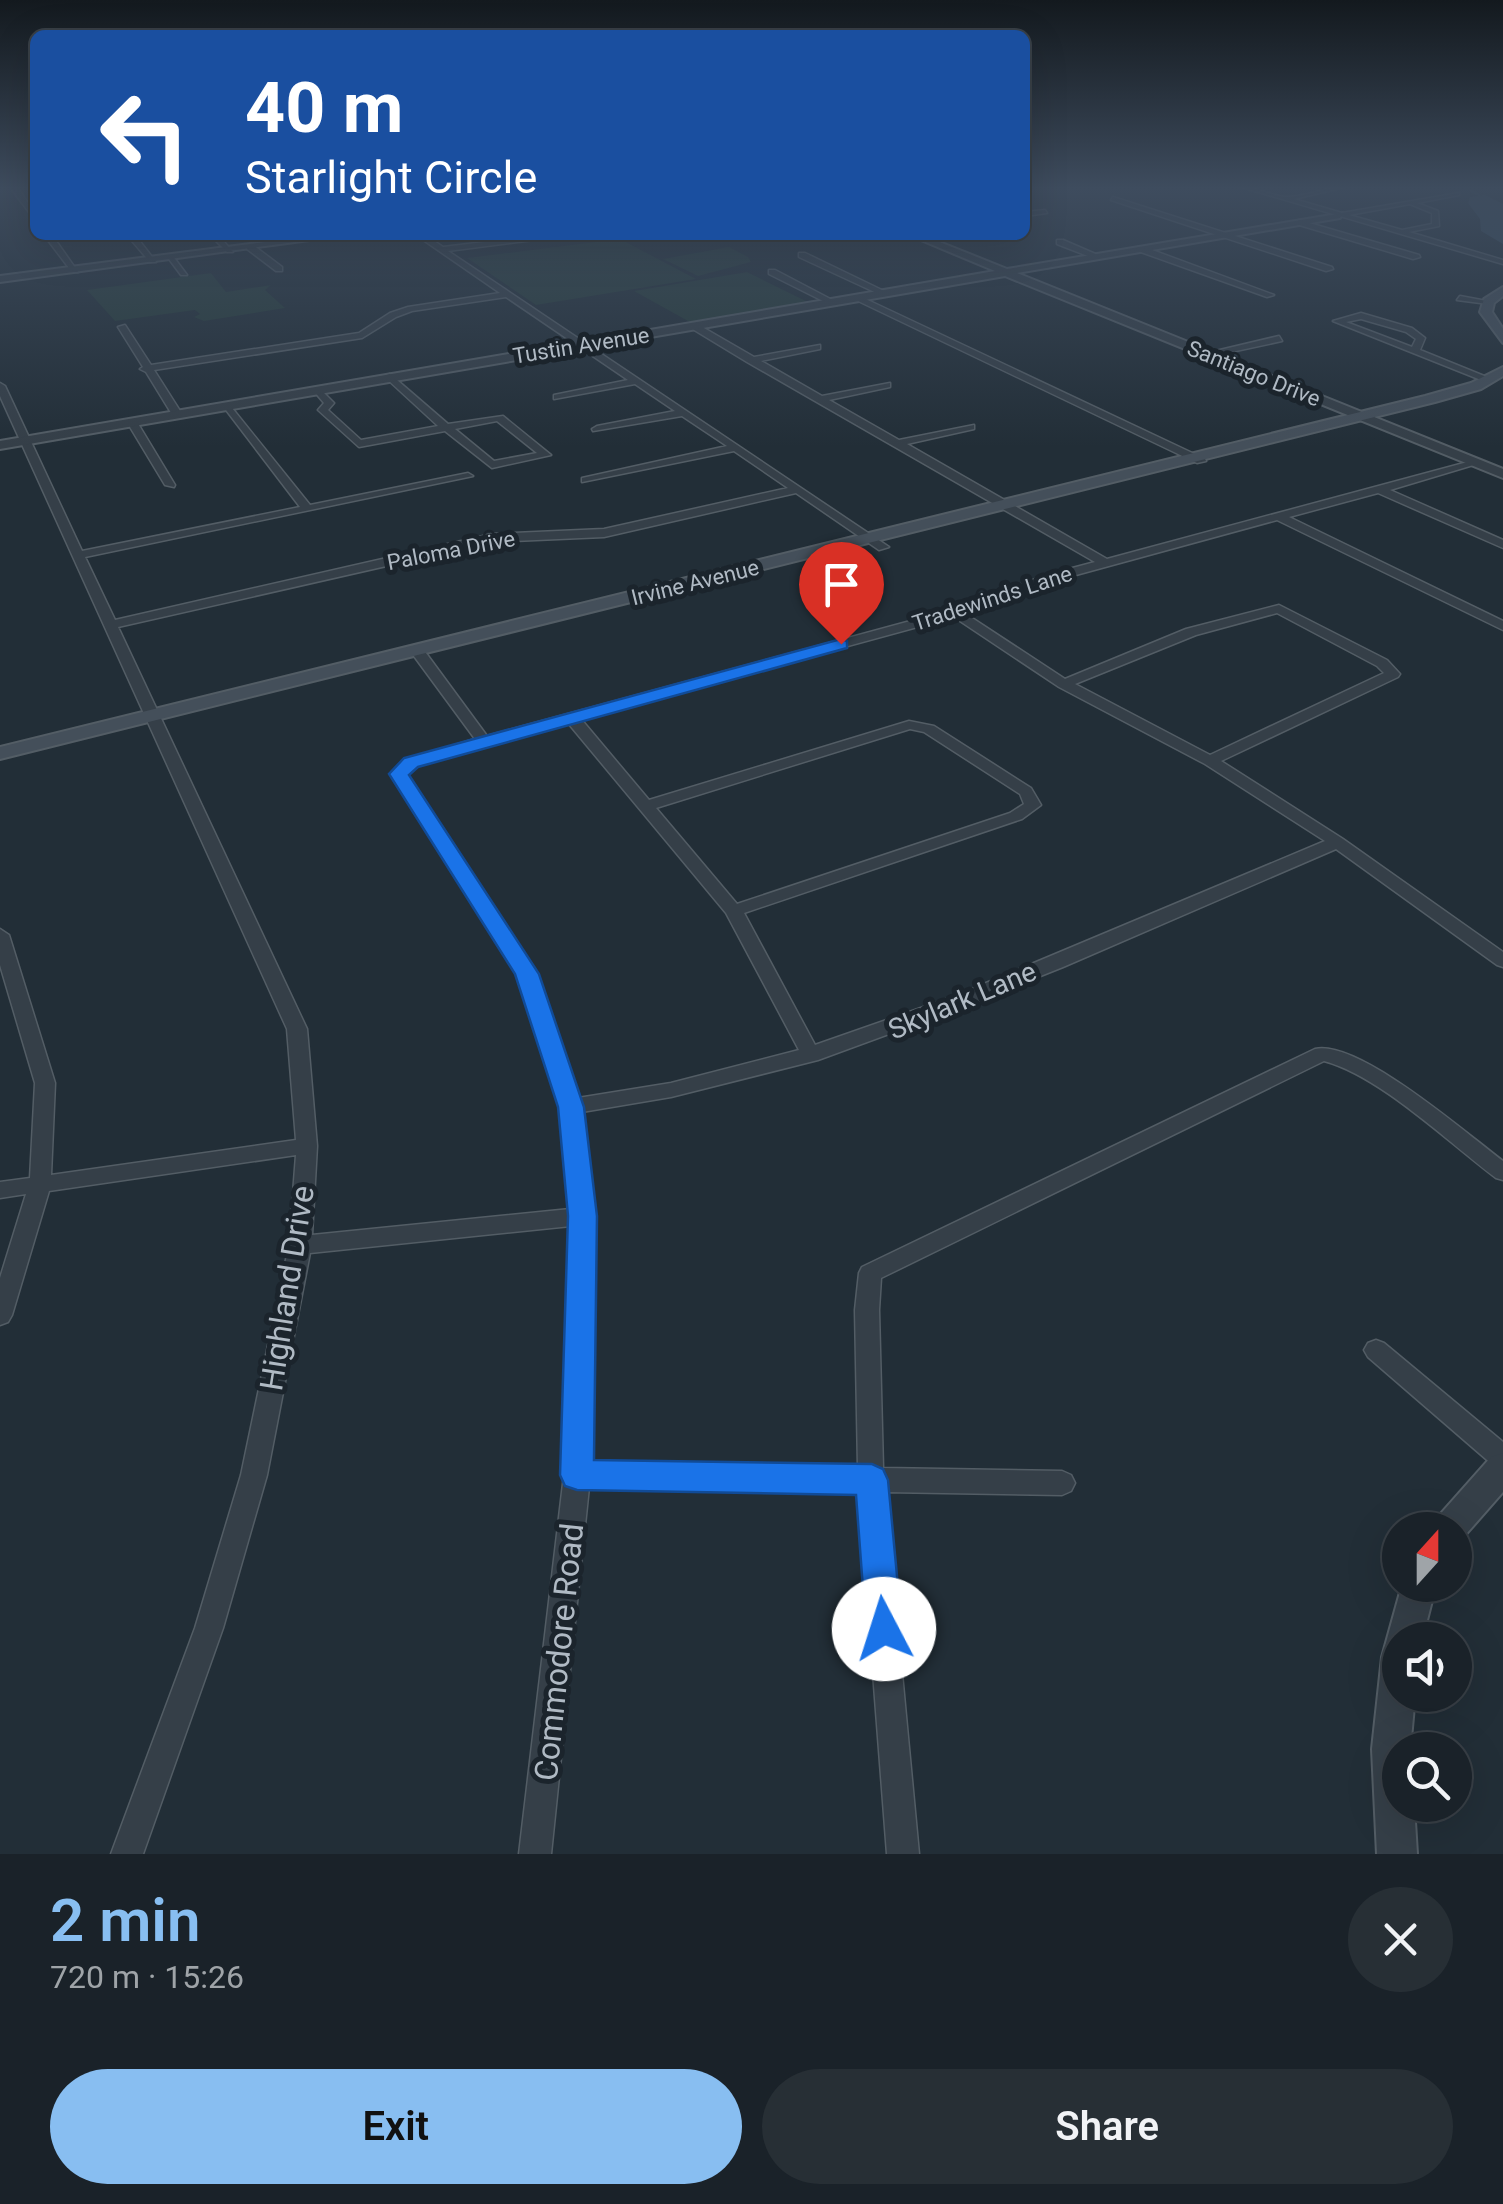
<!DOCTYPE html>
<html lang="en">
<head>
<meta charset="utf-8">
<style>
  body { margin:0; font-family:Roboto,sans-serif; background:#272f35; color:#f1f3f6; height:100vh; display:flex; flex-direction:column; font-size:38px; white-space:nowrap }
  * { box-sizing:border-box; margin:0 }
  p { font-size:32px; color:#9fa4a8 }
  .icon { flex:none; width:55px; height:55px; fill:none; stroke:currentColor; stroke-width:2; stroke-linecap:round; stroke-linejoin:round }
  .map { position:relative; height:1854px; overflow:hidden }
  .drawer { display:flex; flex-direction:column; background:#1a2229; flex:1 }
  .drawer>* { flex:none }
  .banner { position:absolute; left:30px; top:30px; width:1000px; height:210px; border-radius:15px; box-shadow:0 10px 40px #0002,0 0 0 2px #383f46; background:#1a4fa0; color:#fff; overflow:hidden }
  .needle { width:65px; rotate:21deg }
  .controls { position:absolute; left:1382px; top:1512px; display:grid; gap:20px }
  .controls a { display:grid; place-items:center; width:90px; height:90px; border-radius:50%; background:#1a2229; box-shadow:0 10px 40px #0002,0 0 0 2px #383f46; font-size:50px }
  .pin { position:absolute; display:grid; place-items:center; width:85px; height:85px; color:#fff; margin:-102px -42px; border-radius:50% 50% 50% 0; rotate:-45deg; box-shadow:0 0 10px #0007 }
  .pin .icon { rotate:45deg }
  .me { position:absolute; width:110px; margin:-55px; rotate:355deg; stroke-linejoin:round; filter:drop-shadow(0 0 8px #0008) }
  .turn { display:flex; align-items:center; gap:35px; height:210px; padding:0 50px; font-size:45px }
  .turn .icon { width:130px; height:130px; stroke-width:2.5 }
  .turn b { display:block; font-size:70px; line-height:85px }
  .round { display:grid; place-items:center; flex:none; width:105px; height:105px; border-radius:52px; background:#272f35 }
  .head { display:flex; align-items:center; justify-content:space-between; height:170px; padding:0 50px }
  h1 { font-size:60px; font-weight:600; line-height:75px; color:#88bef1 }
  .action { display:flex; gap:20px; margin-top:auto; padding:20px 50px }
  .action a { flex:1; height:115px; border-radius:60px; background:#88bef1; color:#111; font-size:40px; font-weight:600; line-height:115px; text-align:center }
  .action a+a { background:#272f35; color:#f1f3f6 }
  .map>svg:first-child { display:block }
  .green { fill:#273c3a }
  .water { fill:#364c5d }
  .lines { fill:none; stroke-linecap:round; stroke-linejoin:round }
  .stream { stroke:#364c5d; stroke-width:2.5 }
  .minor-casing { stroke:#535d65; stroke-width:3 }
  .tertiary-casing { stroke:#535d65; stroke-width:4 }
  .secondary-casing { stroke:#535d65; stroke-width:4 }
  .minor { fill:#353f48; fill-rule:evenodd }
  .tertiary { fill:#353f48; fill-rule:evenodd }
  .secondary { fill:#444f5a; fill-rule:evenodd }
  .route { fill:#1a73e8; stroke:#114b97; stroke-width:2.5 }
  .labels { text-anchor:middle; stroke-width:10; stroke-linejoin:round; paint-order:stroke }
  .far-street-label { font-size:22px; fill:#b0bac4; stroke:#1b242c }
  .street-label { font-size:28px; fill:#b0bac4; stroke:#1b242c }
  .near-street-label { font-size:32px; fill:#b0bac4; stroke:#1b242c }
</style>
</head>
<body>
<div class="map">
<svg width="1503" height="1854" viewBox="0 0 1503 1854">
  <rect width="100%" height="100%" fill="#222e37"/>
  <path class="green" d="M620,239L696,279L536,305L467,258Z
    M729,247L748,257L751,262L698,276L663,259Z
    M747,272L814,305L697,326L634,291Z
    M211,273L226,292L271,285L265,290L285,308L204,321L194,317L200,314L195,310L115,321L87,290Z"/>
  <path class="water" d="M1485,195L1503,204V244L1481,231L1480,219L1468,203L1470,197Z"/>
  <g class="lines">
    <path class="stream" d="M1464,187L1479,195"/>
    <defs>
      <path id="minor" d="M10,187H17L35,213V220Z
        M1241,187C1257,187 1274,197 1288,197C1308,196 1326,187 1345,187L1294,199L1342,213L1459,193V195L1417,203L1438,211L1439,226L1409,232L1503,260V264ZM1410,204L1432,213V224L1402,230L1349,215Z
        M1113,197L1332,267L1333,269L1326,271L1111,200Z
        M1045,210L1047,213L1025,216V212Z
        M1299,220L1419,255L1420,257L1413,259L1296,224Z
        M44,235H52L78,272H72Z
        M127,235H135L156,262H150Z
        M210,235H218L233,252H227Z
        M416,235H425L443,247L545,235L542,239L448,251L889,547L879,550L796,493L604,537L492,542L118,627L307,1029L317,1146L312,1235L570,1209L561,1107L518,974L391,774L406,760L475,739L411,652L413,649H423L487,736L951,610L1046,575L1095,562L747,362L691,328V324H697L754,357L820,345V349L761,361L822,396L890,383V387L829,400L899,440L974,425V429L907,444L1107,559L1475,460L1480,463L1390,490L1503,540V548L1378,493L1289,517L1503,621V630L1277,520L1054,581L966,614L1065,679L1186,629L1279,605L1387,660L1400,674L1398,677L1221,761L1343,839L1503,952V967L1497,965L1336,849L1063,967L968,1005L818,1060L671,1097L582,1112L593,1216L590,1463L858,1468L855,1310L859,1273L862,1267L1315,1049C1358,1039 1467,1134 1503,1161V1180L1496,1178C1448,1142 1380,1076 1324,1061L881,1278L879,1310L883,1468L1062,1471L1071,1475L1075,1483L1071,1491L1062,1495L885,1492L919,1854H887L859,1491L589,1487L551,1854H519L564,1475L571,1226L310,1253L267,1475L223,1628L143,1854H111L195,1628L241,1475L289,1245L296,1155L49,1191L12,1315L8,1322L0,1325V1278L26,1194L0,1198V1182L30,1178L35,1083L0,965V929L9,935L55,1083L51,1175L296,1140L287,1029L0,396V383L5,386L82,551L300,507L223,406L228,403L310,505L468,473L473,476L85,557L115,620L492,534L604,529L788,488L734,451L582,482V478L727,446L682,416L593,431L592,429L597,426L675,411L635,384L554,399V395L628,380L506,297L412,311L396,317L362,338L154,370L182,414L177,417L173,416L146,372L140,369L143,367L118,327L125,325L151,365L359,333L390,313L408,307L500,293ZM1277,613L1377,666L1384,673L1210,755L1075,684L1196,635ZM954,617L1059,687L1205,764L1325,841L955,996L815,1045L744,913L1022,819L1041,805L1031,788L934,726L909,721L649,800L581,719ZM568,723L726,913L799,1050L671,1083L578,1098L536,974L407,775L416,766ZM910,729L924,732L1020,794L1024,804L1010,813L737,904L656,808Z
        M1057,240H1063L1100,256L1093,258L1057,244Z
        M247,245H253L282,267V271H276L247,249Z
        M1138,247H1144L1274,295L1267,297L1138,251Z
        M799,253H805L888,293L881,295L799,257Z
        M166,255H172L187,275H181Z
        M769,270H775L836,302L829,304L769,274Z
        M857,295L1205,459L1206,461L1197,463L854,299Z
        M1460,296L1492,302L1488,304L1457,300Z
        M1361,313L1412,328L1425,338L1420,350L1494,380L1486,382L1333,321ZM1361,319L1406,332L1416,339L1412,347L1346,322Z
        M1279,336L1282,341L1208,357L1203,354Z
        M390,374L448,424L503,416L551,455L492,468L445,431L359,447L318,410L324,403L313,390L318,387L334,403L328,410L361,440L438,426L387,379V375ZM497,421L537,453L494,461L455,429Z
        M128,420L137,422L175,485L174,487L165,485L127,422Z
        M1376,1340L1384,1343L1503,1442V1470L1494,1466L1368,1357L1364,1350L1368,1343Z"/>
      <path id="tertiary" d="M1343,213L1340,218L1017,273L1503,469V478L1005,276L0,449V441L995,271L909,235H922L1007,269Z
        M320,235H347L0,282V276Z
        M1503,1453V1492L1460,1541L1455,1543V1530H1431L1436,1519L1491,1457Z
        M1402,1585H1436L1422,1640H1400V1695H1415L1410,1750H1400V1805H1414L1417,1854H1377L1372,1749L1382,1657Z"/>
      <path id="secondary" d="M1503,287V296L1494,303L1492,312L1503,329V343L1480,312L1484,299Z
        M1503,367V376L1481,389L1435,402L0,759V747L1425,396L1471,383Z"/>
    </defs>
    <use href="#minor" class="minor-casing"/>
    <use href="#tertiary" class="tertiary-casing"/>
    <use href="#secondary" class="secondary-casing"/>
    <use href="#minor" class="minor"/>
    <use href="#tertiary" class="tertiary"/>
    <use href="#secondary" class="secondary"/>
  </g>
  <linearGradient id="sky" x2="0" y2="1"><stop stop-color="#13191e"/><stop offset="0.42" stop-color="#3e4c5e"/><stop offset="1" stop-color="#3e4c5e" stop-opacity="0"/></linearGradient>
  <rect width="1503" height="447" fill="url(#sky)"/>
  <path class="route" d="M841,639L847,641V648L418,767L409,775L539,974L584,1107L597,1216L594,1460L872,1464L883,1469L888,1480L902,1629L897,1642L884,1647L871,1642L866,1629L856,1495L577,1490L565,1486L560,1475L568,1216L558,1107L515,974L389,774L404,758Z"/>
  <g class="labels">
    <g class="far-street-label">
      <text transform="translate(581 345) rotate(-9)" y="8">Tustin Avenue</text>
      <text transform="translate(1254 373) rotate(22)" y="8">Santiago Drive</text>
      <text transform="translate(451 550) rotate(-11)" y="8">Paloma Drive</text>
      <text transform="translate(695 582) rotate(-14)" y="8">Irvine Avenue</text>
      <text transform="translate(992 598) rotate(-18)" y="8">Tradewinds Lane</text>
    </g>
    <g class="street-label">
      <text transform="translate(962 1000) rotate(-23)" y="10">Skylark Lane</text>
    </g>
    <g class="near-street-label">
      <text transform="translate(287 1288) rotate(-81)" y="11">Highland Drive</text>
      <text transform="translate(559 1652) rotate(-84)" y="11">Commodore Road</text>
    </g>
  </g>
</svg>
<div class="controls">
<a><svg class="needle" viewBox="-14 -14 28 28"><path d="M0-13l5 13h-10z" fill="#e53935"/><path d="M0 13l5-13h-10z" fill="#9fa4a8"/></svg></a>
<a><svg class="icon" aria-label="sound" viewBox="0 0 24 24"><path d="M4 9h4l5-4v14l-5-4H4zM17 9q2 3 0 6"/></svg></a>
<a><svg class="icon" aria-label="search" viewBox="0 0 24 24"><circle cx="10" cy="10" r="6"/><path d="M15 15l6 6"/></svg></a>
</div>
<div class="pin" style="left:841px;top:644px;background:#d93025"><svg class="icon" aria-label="arrive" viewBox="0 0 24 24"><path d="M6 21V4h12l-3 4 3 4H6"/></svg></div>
<svg class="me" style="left:884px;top:1629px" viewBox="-20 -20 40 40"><circle r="19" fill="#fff"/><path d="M0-13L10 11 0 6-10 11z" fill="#1a73e8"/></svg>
<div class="banner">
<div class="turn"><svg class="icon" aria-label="left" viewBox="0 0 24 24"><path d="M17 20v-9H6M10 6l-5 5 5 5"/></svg><div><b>40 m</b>Starlight Circle</div></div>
</div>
</div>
<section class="drawer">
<div class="head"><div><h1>2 min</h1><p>720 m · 15:26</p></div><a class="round"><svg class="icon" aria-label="close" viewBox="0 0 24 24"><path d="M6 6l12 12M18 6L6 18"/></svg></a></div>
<div class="action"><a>Exit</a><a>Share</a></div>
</section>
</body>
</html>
